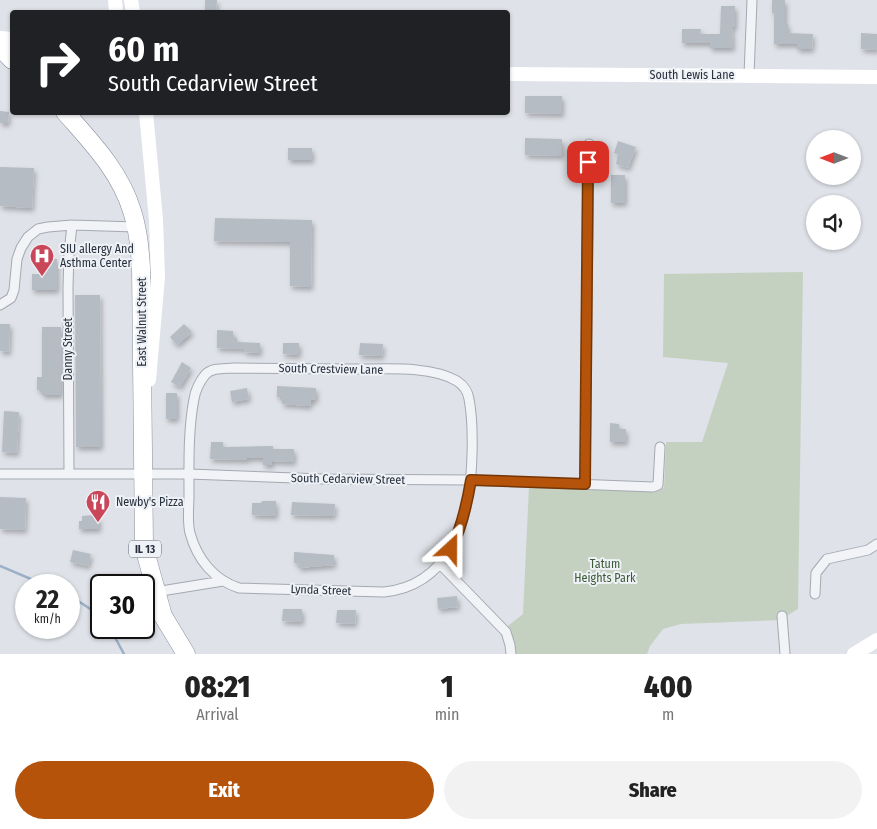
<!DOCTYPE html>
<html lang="en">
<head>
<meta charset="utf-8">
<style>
  body { margin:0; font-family:"Fira Sans Condensed",sans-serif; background:#f2f2f2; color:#222; height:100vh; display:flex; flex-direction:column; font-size:19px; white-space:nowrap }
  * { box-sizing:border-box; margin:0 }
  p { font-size:16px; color:#767676 }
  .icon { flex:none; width:28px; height:28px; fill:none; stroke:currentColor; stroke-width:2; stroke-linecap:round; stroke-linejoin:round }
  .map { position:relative; height:654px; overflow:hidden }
  .panel { display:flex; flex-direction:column; background:#fff; flex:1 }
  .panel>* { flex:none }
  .guide { position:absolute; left:10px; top:10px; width:500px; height:105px; border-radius:5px; box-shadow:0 1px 4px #0004; background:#202124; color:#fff; overflow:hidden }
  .needle { width:32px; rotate:270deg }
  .buttons { position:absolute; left:806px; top:130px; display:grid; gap:10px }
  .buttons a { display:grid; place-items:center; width:55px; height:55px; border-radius:50%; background:#fff; box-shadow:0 1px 4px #0004; font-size:25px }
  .speed { position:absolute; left:15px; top:574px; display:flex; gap:10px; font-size:25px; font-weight:700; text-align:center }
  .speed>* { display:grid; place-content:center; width:65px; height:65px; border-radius:50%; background:#fff; box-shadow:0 1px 4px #0004; line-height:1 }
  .speed small { font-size:12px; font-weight:400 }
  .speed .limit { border:2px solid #111; border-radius:8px; background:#fff; color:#111 }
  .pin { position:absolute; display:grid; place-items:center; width:42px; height:42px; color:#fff; margin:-21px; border-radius:10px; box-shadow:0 2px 8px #0006 }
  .me { position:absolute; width:55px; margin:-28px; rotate:24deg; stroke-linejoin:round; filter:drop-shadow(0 0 4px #0008) }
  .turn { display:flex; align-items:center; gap:18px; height:105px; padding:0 15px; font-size:22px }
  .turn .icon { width:65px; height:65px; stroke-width:2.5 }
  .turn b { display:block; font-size:35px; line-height:42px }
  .eta { display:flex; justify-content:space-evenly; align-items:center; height:85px; text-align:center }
  .eta b { font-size:30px; font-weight:800; line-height:35px }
  .primary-button { display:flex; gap:10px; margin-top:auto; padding:10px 15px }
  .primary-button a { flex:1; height:58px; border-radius:30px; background:#b45309; color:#fff; font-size:20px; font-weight:800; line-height:58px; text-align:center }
  .primary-button a+a { background:#f2f2f2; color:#222 }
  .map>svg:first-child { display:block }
  .green { fill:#c5d1c0 }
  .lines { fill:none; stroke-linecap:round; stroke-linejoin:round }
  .stream { stroke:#9bb0c7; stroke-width:2.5 }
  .building { fill:#b6bcc4; filter:url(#shadow) }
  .street-casing { stroke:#a4a9b2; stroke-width:11 }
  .highway-casing { stroke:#87909e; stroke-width:19 }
  .street { stroke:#f2f3f6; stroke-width:9 }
  .secondary { stroke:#fff; stroke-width:14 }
  .highway { stroke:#fff; stroke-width:18 }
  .route-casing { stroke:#753606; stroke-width:12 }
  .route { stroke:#b45309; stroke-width:9 }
  .labels { text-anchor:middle; stroke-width:4; stroke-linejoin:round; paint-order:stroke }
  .shield { fill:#eef1f5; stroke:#636a75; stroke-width:1 }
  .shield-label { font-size:11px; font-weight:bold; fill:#28303e }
  .street-label { font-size:12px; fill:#28303e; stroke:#eef1f5 }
  .poi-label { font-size:12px; fill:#28303e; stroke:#eef1f5; text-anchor:start }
  .park-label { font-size:12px; fill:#3d5a36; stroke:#eef1f5 }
</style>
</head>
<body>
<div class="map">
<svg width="877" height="654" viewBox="0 0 877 654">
  <defs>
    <filter id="shadow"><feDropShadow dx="2" dy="3.5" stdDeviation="2.5" flood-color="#0004"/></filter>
  </defs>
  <rect width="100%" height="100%" fill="#dfe2e8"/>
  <path class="green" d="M803,272L798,609L780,620L681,624L663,629L650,646L647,654H515L514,642L508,626L523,614L529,486L654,491L664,488L666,442H702L728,363L663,357L664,274Z"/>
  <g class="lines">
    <path class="stream" d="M0,566L45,585
      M69,595L101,616
      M110,628L124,654"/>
  </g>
  <path class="building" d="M205,0H217L216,12H205Z
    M772,0H785V24H788V33L813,34L812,49H797V44H774V13H772Z
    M721,6H735V27H732L733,48H710V43H682V29H701L700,34H720Z
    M861,33L877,34V50L861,49Z
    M525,96H562V114L525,113Z
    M0,111L9,112L8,123H0Z
    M525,138L562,139V156L525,155Z
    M618,141L636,147L628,168L616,164L618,154L614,153Z
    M288,148H312V160H288Z
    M0,167L34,168L32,208L0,206Z
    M611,175H625V203H611Z
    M215,218L312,220L311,287L290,286V242L214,241Z
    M42,259H57V290H32V274H42Z
    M75,295H100L101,447H76Z
    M0,324H10L9,352L0,351Z
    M184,324L192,332L177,345L170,337Z
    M42,327H61V395H42V390H37V377H42Z
    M217,330L233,331V338H237V342L260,343V353L244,352L245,349L217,348Z
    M283,343H299V355L283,354Z
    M360,343L383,344L382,356L359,355Z
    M182,362L191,368L180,387L171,382Z
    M277,386L316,388V400H311L310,406L282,404V397H277Z
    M247,388L249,399L232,402L230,391Z
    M166,393H177V419H166Z
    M4,411L19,412L17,453L2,452Z
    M610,423L619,424V429H626V442H610Z
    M211,442H223V447L273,446V449H294V462L272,461V465H263V458H247V460L210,459Z
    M0,497L26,498L25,530L0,529Z
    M262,501H276V516L252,515V503H261Z
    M292,502L335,504L334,516L291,515Z
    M95,515V518H99V529H79V521H82V516Z
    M73,550L91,554L88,566L70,562Z
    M294,552L334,555V565L298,568L299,563H294Z
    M457,596L458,607L438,609L437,598Z
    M283,609H302V622L282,621Z
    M337,610H356L355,624L336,623Z"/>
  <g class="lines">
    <defs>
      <path id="street" d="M749,75L752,0
        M0,305L11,298L14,290L17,259L21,248L28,237L38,229L48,227L72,225L136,227
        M234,368C271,368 308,369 344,369C378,370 428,364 457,381C463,385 468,392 469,399C474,425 473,476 467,502C464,518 460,534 451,548C436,574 414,589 384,592L239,588C214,580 197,559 190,533C187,521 189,507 189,495C189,464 188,430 194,399C195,391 200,381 205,375C212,367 225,369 234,368Z
        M69,473L68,288L69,253L72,225
        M0,474H189L323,479L471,480L653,487L658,485L660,447
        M585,484L589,144
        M440,564L506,632L510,645L511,654
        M155,592L223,581
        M815,594L816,573L827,559L868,550L877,544
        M782,616L785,654"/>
      <path id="highway" d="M0,47L12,60
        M65,112C91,142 120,171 132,211C138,229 140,248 141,268L144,545L147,558L163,616L186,654"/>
    </defs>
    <use href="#street" class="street-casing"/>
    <use href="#highway" class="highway-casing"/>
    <use href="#street" class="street"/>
    <path class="secondary" d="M115,0L116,12
      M131,0L133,12
      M0,38L12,39
      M508,74L877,77
      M146,112L156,220L158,277L149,380
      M854,654L877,640"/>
    <use href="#highway" class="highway"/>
  </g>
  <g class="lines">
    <defs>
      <path id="route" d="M451,549C462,527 467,504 471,480L585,484L588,162"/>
    </defs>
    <use href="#route" class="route-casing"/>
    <use href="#route" class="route"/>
  </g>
  <defs>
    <symbol id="hospital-pin" viewBox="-11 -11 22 30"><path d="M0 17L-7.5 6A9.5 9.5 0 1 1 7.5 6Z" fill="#ca475a" stroke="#eef1f5"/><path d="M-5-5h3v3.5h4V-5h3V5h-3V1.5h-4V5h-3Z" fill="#fff"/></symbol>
    <symbol id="restaurant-pin" viewBox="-11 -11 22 30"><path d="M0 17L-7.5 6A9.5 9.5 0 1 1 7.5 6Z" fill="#ca475a" stroke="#eef1f5"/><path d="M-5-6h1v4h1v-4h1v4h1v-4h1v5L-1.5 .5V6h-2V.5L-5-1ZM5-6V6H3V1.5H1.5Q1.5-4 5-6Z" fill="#fff"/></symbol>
  </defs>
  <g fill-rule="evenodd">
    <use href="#hospital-pin" x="28" y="242" width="28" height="38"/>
    <use href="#restaurant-pin" x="84" y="488" width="28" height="38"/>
  </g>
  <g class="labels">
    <rect class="shield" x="129" y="540.5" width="32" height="17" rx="4"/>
    <g class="shield-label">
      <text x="145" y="553">IL 13</text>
    </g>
    <g class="street-label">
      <text x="692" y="79">South Lewis Lane</text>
      <text transform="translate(142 322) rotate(-90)" y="4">East Walnut Street</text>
      <text transform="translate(68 349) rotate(-90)" y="4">Danny Street</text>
      <text transform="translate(331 369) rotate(1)" y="4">South Crestview Lane</text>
      <text transform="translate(348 479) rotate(1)" y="4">South Cedarview Street</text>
      <text transform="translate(321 590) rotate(2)" y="4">Lynda Street</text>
    </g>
    <g class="poi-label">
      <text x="60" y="253">SIU allergy And<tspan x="60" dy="14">Asthma Center</tspan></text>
      <text x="116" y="506">Newby's Pizza</text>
    </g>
    <g class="park-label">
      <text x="605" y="568">Tatum<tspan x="605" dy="14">Heights Park</tspan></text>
    </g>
  </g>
</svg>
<div class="buttons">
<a><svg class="needle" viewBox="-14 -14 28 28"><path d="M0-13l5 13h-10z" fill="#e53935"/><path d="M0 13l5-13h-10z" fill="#767676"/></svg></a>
<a><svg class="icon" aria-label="sound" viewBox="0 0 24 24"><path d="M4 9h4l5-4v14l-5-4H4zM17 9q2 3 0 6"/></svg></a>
</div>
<div class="speed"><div>22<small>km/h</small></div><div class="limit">30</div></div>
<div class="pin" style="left:588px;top:162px;background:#d93025"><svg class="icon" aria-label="arrive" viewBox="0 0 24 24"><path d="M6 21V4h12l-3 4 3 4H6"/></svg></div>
<svg class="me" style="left:451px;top:549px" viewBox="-20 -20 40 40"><path d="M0-17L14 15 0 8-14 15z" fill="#b45309" stroke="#fff" stroke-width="4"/></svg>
<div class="guide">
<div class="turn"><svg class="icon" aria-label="right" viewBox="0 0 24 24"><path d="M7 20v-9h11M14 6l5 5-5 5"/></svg><div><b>60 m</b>South Cedarview Street</div></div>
</div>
</div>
<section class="panel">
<div class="eta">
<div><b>08:21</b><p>Arrival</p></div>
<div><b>1</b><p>min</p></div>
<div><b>400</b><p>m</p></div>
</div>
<div class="primary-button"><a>Exit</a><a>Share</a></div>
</section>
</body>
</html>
